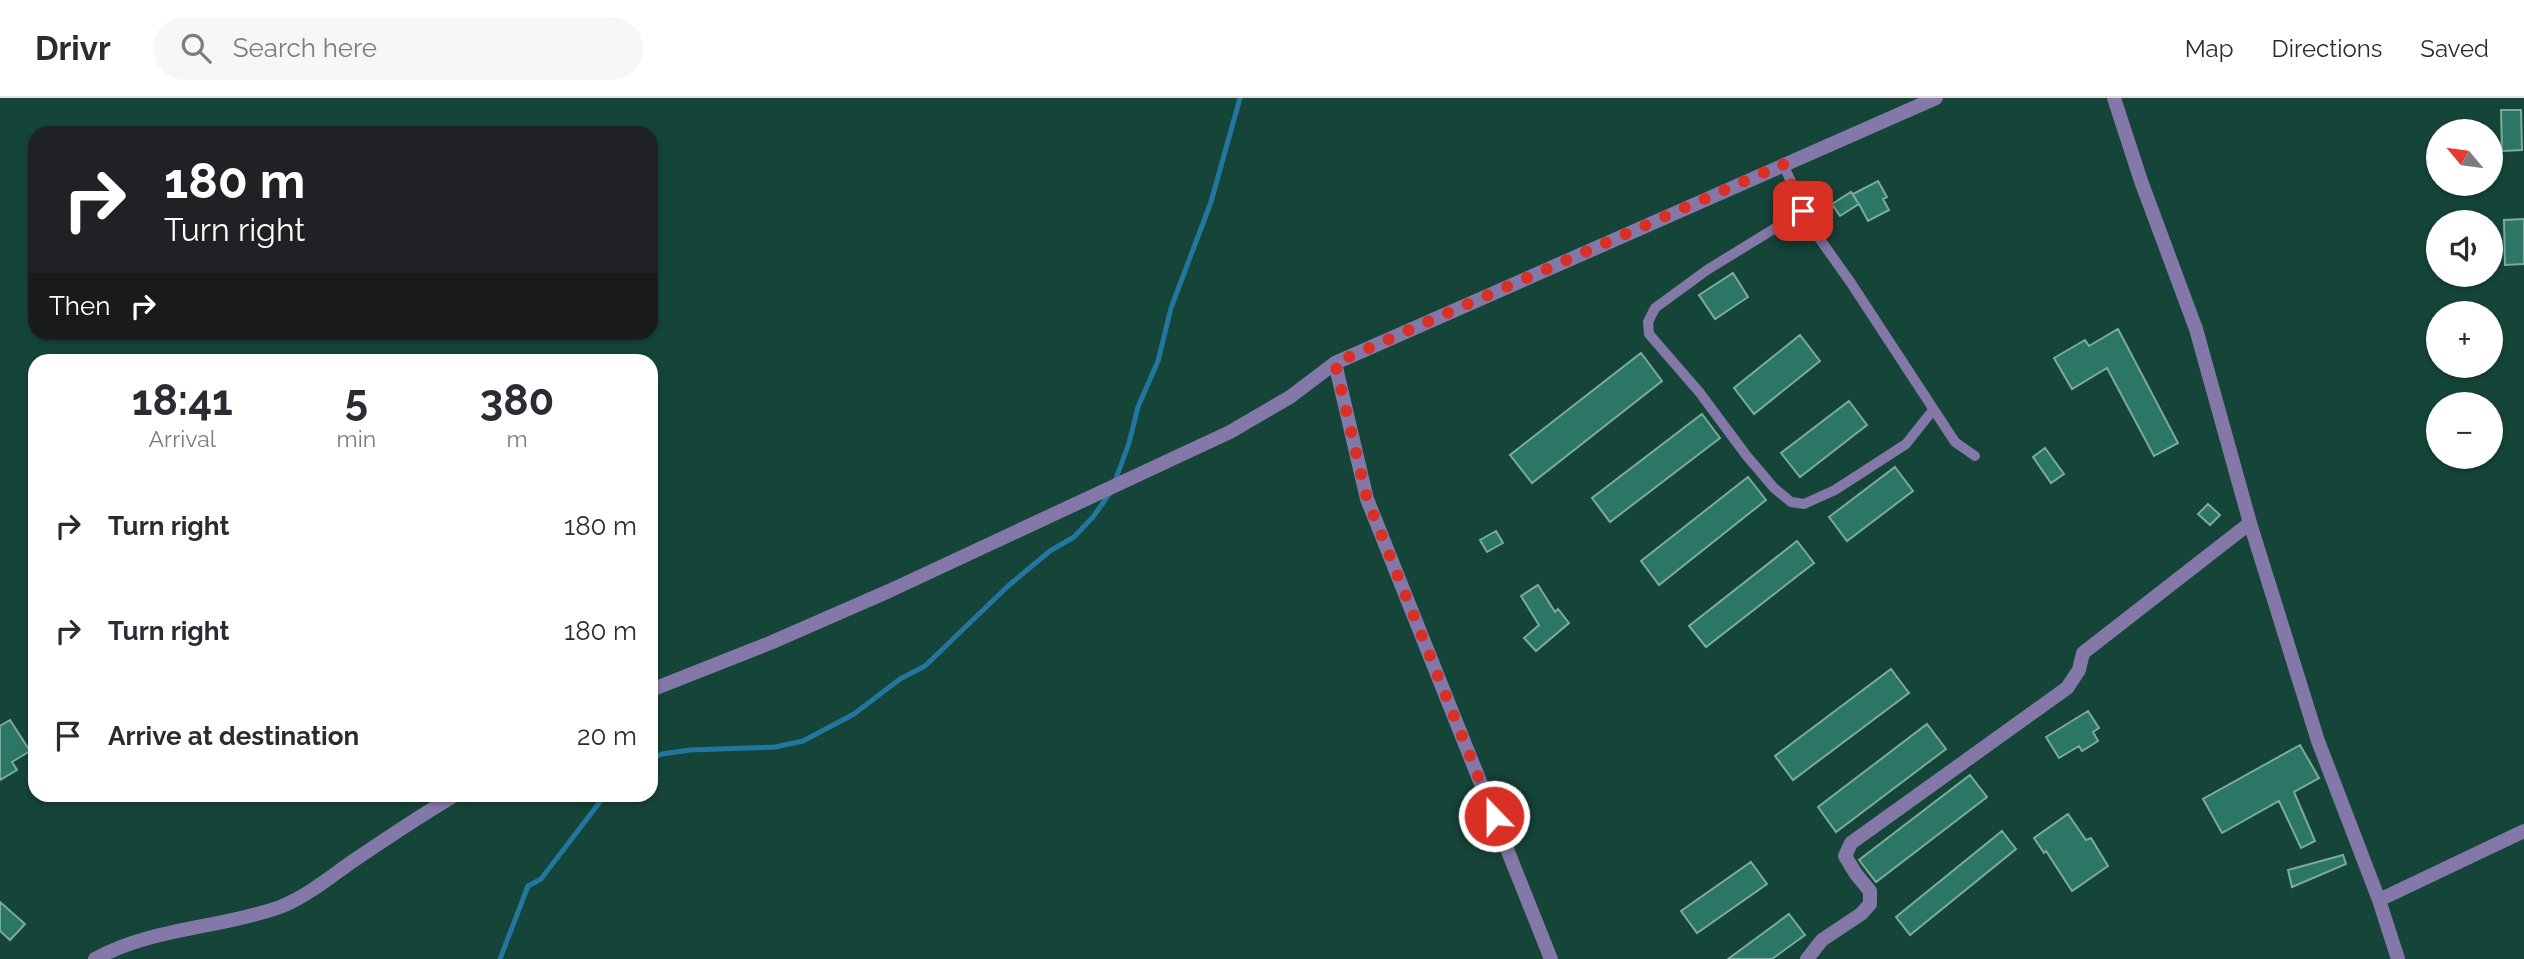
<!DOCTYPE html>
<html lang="en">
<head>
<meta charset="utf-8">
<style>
  body { margin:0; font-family:Raleway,sans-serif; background:#f7f7f7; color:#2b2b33; height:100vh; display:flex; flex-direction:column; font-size:26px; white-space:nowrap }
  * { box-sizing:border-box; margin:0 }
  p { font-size:23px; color:#7c7c81 }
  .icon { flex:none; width:38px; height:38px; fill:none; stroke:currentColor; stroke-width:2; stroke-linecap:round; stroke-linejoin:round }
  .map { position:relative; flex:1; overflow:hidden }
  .side { position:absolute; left:28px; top:256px; width:630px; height:448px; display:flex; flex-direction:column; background:#fff; border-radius:21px; box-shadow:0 2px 5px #0004 }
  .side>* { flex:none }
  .guide { position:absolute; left:28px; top:28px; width:630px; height:214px; border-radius:21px; box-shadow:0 2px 5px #0004; background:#202124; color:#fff; overflow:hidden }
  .needle { width:46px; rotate:299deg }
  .controls { position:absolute; left:2426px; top:21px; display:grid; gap:14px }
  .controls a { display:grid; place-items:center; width:77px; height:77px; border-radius:50%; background:#fff; box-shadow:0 2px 5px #0004; font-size:35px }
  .pin { position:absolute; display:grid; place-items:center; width:60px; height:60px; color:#fff; margin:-30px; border-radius:14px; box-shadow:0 4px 10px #0006 }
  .me { position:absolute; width:77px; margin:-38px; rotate:338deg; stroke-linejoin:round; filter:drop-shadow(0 0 5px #0008) }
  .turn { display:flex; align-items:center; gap:24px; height:147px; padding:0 21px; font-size:32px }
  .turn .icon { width:91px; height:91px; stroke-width:2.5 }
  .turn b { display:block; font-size:49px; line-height:60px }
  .then { display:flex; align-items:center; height:66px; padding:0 21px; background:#0003; gap:14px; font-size:26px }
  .eta { display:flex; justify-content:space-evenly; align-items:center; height:119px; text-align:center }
  .eta b { font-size:42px; font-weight:700; line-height:49px }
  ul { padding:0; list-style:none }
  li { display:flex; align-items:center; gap:21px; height:105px; padding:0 21px }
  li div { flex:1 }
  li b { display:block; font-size:26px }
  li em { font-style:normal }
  header { display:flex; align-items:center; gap:42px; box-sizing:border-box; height:98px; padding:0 35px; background:#fff; border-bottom:2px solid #e1e1e2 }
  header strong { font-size:33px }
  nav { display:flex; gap:38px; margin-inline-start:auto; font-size:24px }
  .search { width:490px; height:63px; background:#f7f7f7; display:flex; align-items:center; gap:18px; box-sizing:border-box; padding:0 24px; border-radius:38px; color:#7c7c81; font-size:26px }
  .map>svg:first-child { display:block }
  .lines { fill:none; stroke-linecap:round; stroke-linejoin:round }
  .stream { stroke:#23769e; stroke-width:5 }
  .building { fill:#2b7665; stroke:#7cab9d; stroke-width:2 }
  .service { stroke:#8378a7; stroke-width:10 }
  .minor { stroke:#8378a7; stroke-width:14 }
  .route { stroke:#d93025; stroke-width:12; stroke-dasharray:0 21.6 }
</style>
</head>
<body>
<header>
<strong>Drivr</strong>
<div class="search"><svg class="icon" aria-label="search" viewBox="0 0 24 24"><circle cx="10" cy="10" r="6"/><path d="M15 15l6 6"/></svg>Search here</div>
<nav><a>Map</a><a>Directions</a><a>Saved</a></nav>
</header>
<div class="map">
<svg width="2524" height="861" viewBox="0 0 2524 861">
  <rect width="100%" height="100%" fill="#154439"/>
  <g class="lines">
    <path class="stream" d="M1114,386L1129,345L1138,309L1158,263L1171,210L1211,104L1240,0
      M651,661L662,656L690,652L775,649L803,643L854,616L900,581L925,568L1008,488L1050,453L1074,439L1093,419L1110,395
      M500,861L528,788L541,781L606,696"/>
  </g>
  <path class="building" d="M2501,12H2521L2522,52L2502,53Z
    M1878,83L1887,99L1883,101L1889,112L1868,123L1859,106L1840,118L1832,106L1851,94L1858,105L1853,96Z
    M2524,121V166L2505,167L2504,122Z
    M1733,175L1748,199L1715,221L1699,197Z
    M2118,231L2178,345L2154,358L2107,270L2072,291L2054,260L2085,242L2089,248Z
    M1800,237L1820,263L1754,316L1734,290Z
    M1641,255L1662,283L1532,385L1510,357Z
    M1849,303L1867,327L1800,379L1781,355Z
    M1702,316L1720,340L1610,424L1592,400Z
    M2045,350L2064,376L2051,385L2033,359Z
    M1895,369L1913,393L1847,443L1829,419Z
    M1748,379L1766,402L1659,487L1641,463Z
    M2208,406L2220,417L2210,427L2198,416Z
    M1496,433L1503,445L1487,454L1480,442Z
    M1797,443L1814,465L1706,549L1689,528Z
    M1538,487L1555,514L1558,511L1569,525L1536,553L1524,540L1539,527L1521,498Z
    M1891,571L1909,595L1793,682L1775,658Z
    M2088,613L2099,630L2093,634L2098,643L2082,653L2079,648L2059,660L2046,639Z
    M10,622L30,653L12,664L17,672L0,682V628Z
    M1927,626L1946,651L1836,734L1818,709Z
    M2300,647L2319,680L2294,694L2315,743L2301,750L2279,703L2222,735L2203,701Z
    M1970,677L1987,699L1876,784L1859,762Z
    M2068,716L2086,742L2091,740L2108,768L2072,793L2046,753L2044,755L2034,740Z
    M2002,733L2016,751L1910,837L1896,819Z
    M2343,757L2346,766L2292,789L2288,772Z
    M1751,764L1767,786L1697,835L1681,813Z
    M0,804L25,826L10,842L0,833Z
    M1789,816L1805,837L1772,861H1728Z"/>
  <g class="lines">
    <path class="service" d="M1783,66L1812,130L1851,185L1955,344L1975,358
      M1803,113L1707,172L1655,210L1648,224L1649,236L1700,295L1746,357L1774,390L1791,404L1804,406L1835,392L1906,346L1933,312"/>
    <path class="minor" d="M2114,0L2141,83L2196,231L2250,425L2318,643L2379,802L2398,861
      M1335,265L1367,401L1551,861
      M651,592L770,545L889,493L1230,334L1290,299L1335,265L1936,0
      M2379,802L2524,733
      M95,861C154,829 218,831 280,809C306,799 330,779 353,763C387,740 421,717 457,696
      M1807,861L1822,842L1861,816L1870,806V793L1856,776L1845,758L1851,745L2067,590L2079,572L2083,555L2250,425"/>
  </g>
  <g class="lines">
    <path class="route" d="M1494,718L1367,401L1335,265L1783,66L1803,113"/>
  </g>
</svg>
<div class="controls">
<a><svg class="needle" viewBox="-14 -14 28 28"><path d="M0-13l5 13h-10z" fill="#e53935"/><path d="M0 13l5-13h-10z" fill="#7c7c81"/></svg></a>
<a><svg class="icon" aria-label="sound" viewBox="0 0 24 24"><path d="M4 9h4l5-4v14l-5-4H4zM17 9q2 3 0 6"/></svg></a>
<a>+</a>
<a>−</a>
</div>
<div class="pin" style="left:1803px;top:113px;background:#d93025"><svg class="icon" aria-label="arrive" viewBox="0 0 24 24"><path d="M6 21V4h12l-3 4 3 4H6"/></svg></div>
<svg class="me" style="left:1494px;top:718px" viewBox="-20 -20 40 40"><circle r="17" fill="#d93025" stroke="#fff" stroke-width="3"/><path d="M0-11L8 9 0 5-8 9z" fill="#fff"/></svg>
<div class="guide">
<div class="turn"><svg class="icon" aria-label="right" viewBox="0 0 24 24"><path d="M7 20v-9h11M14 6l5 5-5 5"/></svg><div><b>180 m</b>Turn right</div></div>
<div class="then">Then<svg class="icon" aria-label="right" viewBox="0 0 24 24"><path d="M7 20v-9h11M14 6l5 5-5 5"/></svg></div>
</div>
<section class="side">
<div class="eta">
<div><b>18:41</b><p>Arrival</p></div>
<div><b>5</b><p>min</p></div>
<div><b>380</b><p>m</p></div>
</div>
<ul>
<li><svg class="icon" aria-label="right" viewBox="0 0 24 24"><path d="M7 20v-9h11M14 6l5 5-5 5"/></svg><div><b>Turn right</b></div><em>180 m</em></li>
<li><svg class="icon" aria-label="right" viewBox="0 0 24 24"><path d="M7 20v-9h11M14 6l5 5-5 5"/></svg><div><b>Turn right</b></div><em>180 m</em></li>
<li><svg class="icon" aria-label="arrive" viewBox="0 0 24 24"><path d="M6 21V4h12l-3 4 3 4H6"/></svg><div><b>Arrive at destination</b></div><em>20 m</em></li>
</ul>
</section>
</div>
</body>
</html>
